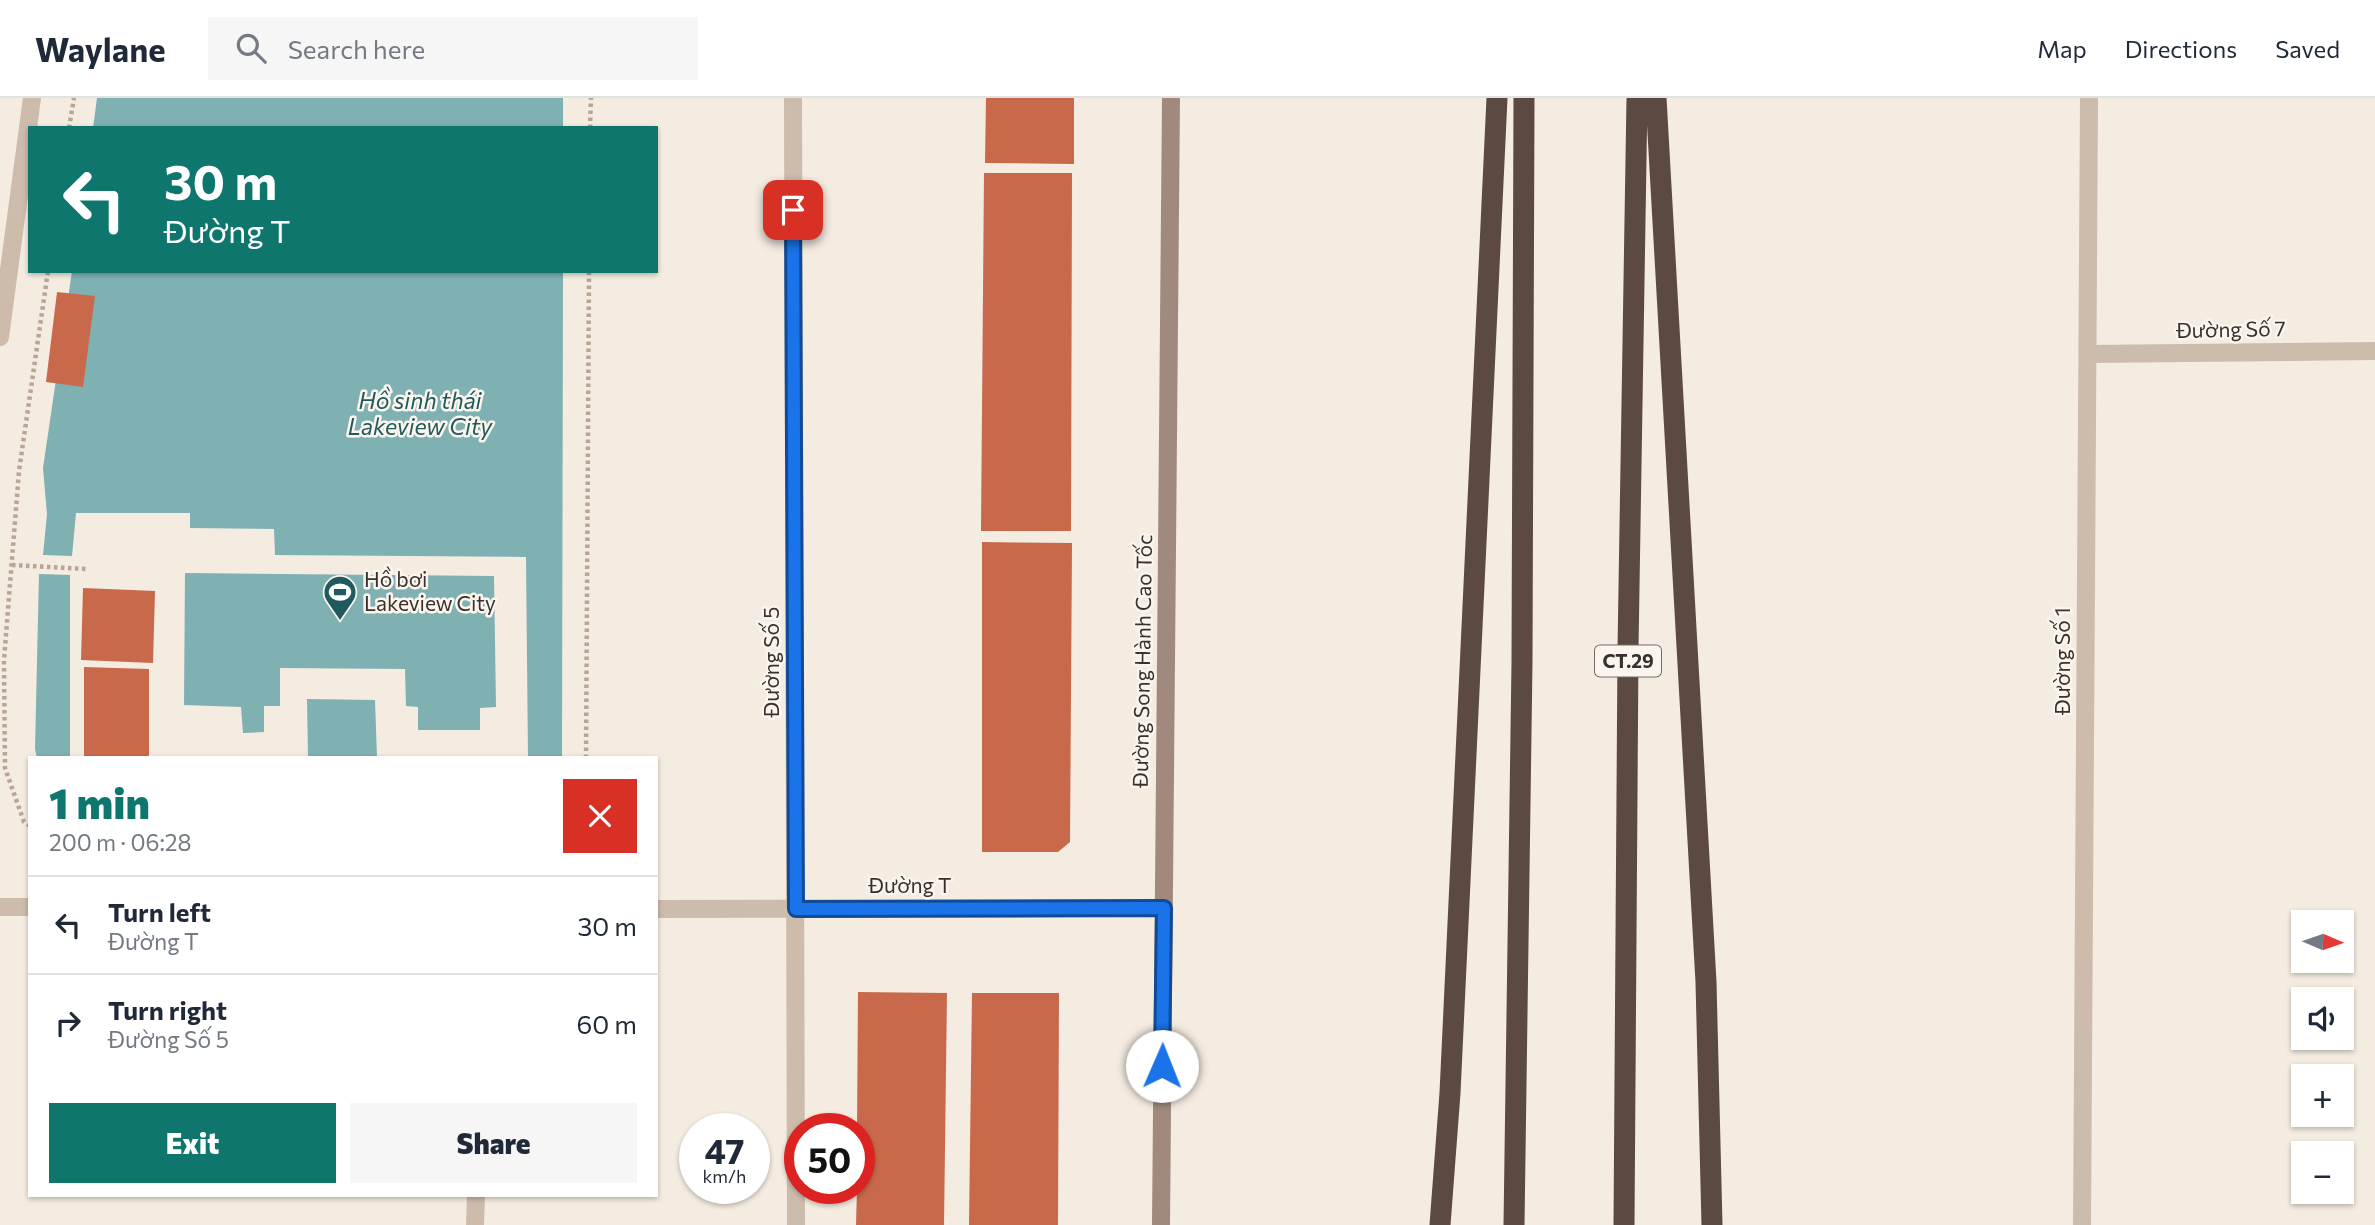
<!DOCTYPE html>
<html lang="en">
<head>
<meta charset="utf-8">
<style>
  body { margin:0; font-family:Commissioner,sans-serif; background:#f6f6f7; color:#1f2937; height:100vh; display:flex; flex-direction:column; font-size:26px; white-space:nowrap }
  * { box-sizing:border-box; margin:0 }
  p { font-size:23px; color:#747a83 }
  .icon { flex:none; width:38px; height:38px; fill:none; stroke:currentColor; stroke-width:2; stroke-linecap:round; stroke-linejoin:round }
  .map { position:relative; flex:1; overflow:hidden }
  .details { position:absolute; left:28px; top:658px; width:630px; height:441px; display:flex; flex-direction:column; background:#fff; border-radius:0px; box-shadow:0 2px 5px #0004 }
  .details>* { flex:none }
  .top-card { position:absolute; left:28px; top:28px; width:630px; height:147px; border-radius:0px; box-shadow:0 2px 5px #0004; background:#0f766e; color:#fff; overflow:hidden }
  .needle { width:46px; rotate:92deg }
  .fabs { position:absolute; left:2291px; top:812px; display:grid; gap:14px }
  .fabs a { display:grid; place-items:center; width:63px; height:63px; border-radius:0px; background:#fff; box-shadow:0 2px 5px #0004; font-size:35px }
  .speed { position:absolute; left:679px; top:1015px; display:flex; gap:14px; font-size:35px; font-weight:700; text-align:center }
  .speed>* { display:grid; place-content:center; width:91px; height:91px; border-radius:50%; background:#fff; box-shadow:0 2px 5px #0004; line-height:1 }
  .speed small { font-size:18px; font-weight:400 }
  .speed .limit { border:10px solid #d22; background:#fff; color:#111 }
  .pin { position:absolute; display:grid; place-items:center; width:60px; height:60px; color:#fff; margin:-30px; border-radius:14px; box-shadow:0 4px 10px #0006 }
  .me { position:absolute; width:77px; margin:-38px; rotate:1deg; stroke-linejoin:round; filter:drop-shadow(0 0 5px #0008) }
  .turn { display:flex; align-items:center; gap:24px; height:147px; padding:0 21px; font-size:32px }
  .turn .icon { width:91px; height:91px; stroke-width:2.5 }
  .turn b { display:block; font-size:49px; line-height:60px }
  .round { display:grid; place-items:center; flex:none; width:74px; height:74px; border-radius:0px; background:#f6f6f7 }
  .overview { display:flex; align-items:center; justify-content:space-between; height:119px; padding:0 21px }
  h1 { font-size:42px; font-weight:800; line-height:52px; color:#0f766e }
  .primary-button { display:flex; gap:14px; margin-top:auto; padding:14px 21px }
  .primary-button a { flex:1; height:80px; border-radius:0px; background:#0f766e; color:#fff; font-size:28px; font-weight:800; line-height:80px; text-align:center }
  .primary-button a+a { background:#f6f6f7; color:#1f2937 }
  ul { padding:0; list-style:none }
  li { display:flex; align-items:center; gap:21px; height:98px; padding:0 21px; border-top:2px solid #e0e1e3 }
  li div { flex:1 }
  li b { display:block; font-size:26px }
  li em { font-style:normal }
  header { display:flex; align-items:center; gap:42px; box-sizing:border-box; height:98px; padding:0 35px; background:#fff; border-bottom:2px solid #e0e1e3 }
  header strong { font-size:33px }
  nav { display:flex; gap:38px; margin-inline-start:auto; font-size:24px }
  .search { width:490px; height:63px; background:#f6f6f7; display:flex; align-items:center; gap:18px; box-sizing:border-box; padding:0 24px; border-radius:0px; color:#747a83; font-size:26px }
  .map>svg:first-child { display:block }
  .water { fill:#7fb0b2 }
  .building { fill:#c8694b }
  .lines { fill:none; stroke-linecap:round; stroke-linejoin:round }
  .path { stroke:#b9a596; stroke-width:4.5; stroke-dasharray:3.5 3.5; stroke-linecap:butt }
  .minor { stroke:#cdbbac; stroke-width:18 }
  .secondary { stroke:#a18a7d; stroke-width:18 }
  .motorway { stroke:#5c4a42; stroke-width:21 }
  .route-casing { stroke:#114b97; stroke-width:18 }
  .route { stroke:#1a73e8; stroke-width:12 }
  .labels { text-anchor:middle; stroke-width:5; stroke-linejoin:round; paint-order:stroke }
  .shield { fill:#fbf5ee; stroke:#756b66; stroke-width:2 }
  .shield-label { font-size:19px; font-weight:bold; fill:#3b302b }
  .street-label { font-size:21px; fill:#3b302b; stroke:#fbf5ee }
  .poi-label { font-size:21px; fill:#3b302b; stroke:#fbf5ee; text-anchor:start }
  .water-label { font-size:23px; font-style:italic; fill:#1f5a5e; stroke:#fbf5ee }
</style>
</head>
<body>
<header>
<strong>Waylane</strong>
<div class="search"><svg class="icon" aria-label="search" viewBox="0 0 24 24"><circle cx="10" cy="10" r="6"/><path d="M15 15l6 6"/></svg>Search here</div>
<nav><a>Map</a><a>Directions</a><a>Saved</a></nav>
</header>
<div class="map">
<svg width="2375" height="1127" viewBox="0 0 2375 1127">
  <rect width="100%" height="100%" fill="#f4ebe1"/>
  <path class="water" d="M97,0H563V30H93Z
    M72,173H563L562,660H528L526,459L275,457L274,431L190,430V415H76L72,458L43,457L47,416L43,370Z
    M185,475L494,478L496,609L480,610V632H418V609L406,608L405,571L280,570V608H264V634L243,635L241,609L184,607Z
    M39,476L70,477V660H37L35,651Z
    M307,601L375,602L377,660H308Z"/>
  <path class="building" d="M986,0H1074V66L985,65Z
    M984,75H1072L1071,433H981Z
    M57,194L95,198L83,289L46,284Z
    M982,444L1072,445L1070,744L1058,754H982Z
    M83,490L155,493L153,565L81,562Z
    M84,569L149,571V660H84Z
    M858,894L947,895L944,1127H856L857,1090H859V1031H857Z
    M972,895H1059L1058,1127H969Z"/>
  <g class="lines">
    <path class="path" d="M69,30L74,0
      M590,30L591,0
      M12,467L86,471
      M586,660L589,173
      M30,728L24,724L5,670L4,562L19,373L48,173"/>
    <path class="minor" d="M793,0L796,1127
      M0,239L32,0
      M2088,256L2375,253
      M0,809H30
      M656,811L1164,810
      M475,1127L476,1097
      M2082,1127L2089,0"/>
    <path class="secondary" d="M1161,1127L1171,0"/>
    <path class="motorway" d="M1656,0L1706,884L1712,1127
      M1440,1127L1450,995L1497,0
      M1514,1127L1522,564L1524,0
      M1624,1127L1628,551L1637,0"/>
  </g>
  <g class="lines">
    <defs>
      <path id="route" d="M793,112L796,811L1164,810L1162,968"/>
    </defs>
    <use href="#route" class="route-casing"/>
    <use href="#route" class="route"/>
  </g>
  <defs>
    <symbol id="stadium-pin" viewBox="-11 -11 22 30"><path d="M0 17L-7.5 6A9.5 9.5 0 1 1 7.5 6Z" fill="#1f5a5e" stroke="#fbf5ee"/><path d="M0-5a6.5 5 0 1 0 0 10a6.5 5 0 1 0 0-10ZM-3.5-1.8h7v3.6h-7Z" fill="#fff"/></symbol>
  </defs>
  <g fill-rule="evenodd">
    <use href="#stadium-pin" x="321" y="475" width="38" height="52"/>
  </g>
  <g class="labels">
    <rect class="shield" x="1595" y="547.5" width="66" height="31" rx="5"/>
    <g class="shield-label">
      <text x="1628" y="570">CT.29</text>
    </g>
    <g class="street-label">
      <text transform="translate(2231 232) rotate(-1)" y="7">Đường Số 7</text>
      <text transform="translate(1143 563) rotate(-89)" y="7">Đường Song Hành Cao Tốc</text>
      <text transform="translate(2063 563) rotate(-90)" y="7">Đường Số 1</text>
      <text transform="translate(772 564) rotate(-90)" y="7">Đường Số 5</text>
      <text x="910" y="795">Đường T</text>
    </g>
    <g class="poi-label">
      <text x="364" y="489">Hồ bơi<tspan x="364" dy="24">Lakeview City</tspan></text>
    </g>
    <g class="water-label">
      <text x="420" y="311">Hồ sinh thái<tspan x="420" dy="26">Lakeview City</tspan></text>
    </g>
  </g>
</svg>
<div class="fabs">
<a><svg class="needle" viewBox="-14 -14 28 28"><path d="M0-13l5 13h-10z" fill="#e53935"/><path d="M0 13l5-13h-10z" fill="#747a83"/></svg></a>
<a><svg class="icon" aria-label="sound" viewBox="0 0 24 24"><path d="M4 9h4l5-4v14l-5-4H4zM17 9q2 3 0 6"/></svg></a>
<a>+</a>
<a>−</a>
</div>
<div class="speed"><div>47<small>km/h</small></div><div class="limit">50</div></div>
<div class="pin" style="left:793px;top:112px;background:#d93025"><svg class="icon" aria-label="arrive" viewBox="0 0 24 24"><path d="M6 21V4h12l-3 4 3 4H6"/></svg></div>
<svg class="me" style="left:1162px;top:968px" viewBox="-20 -20 40 40"><circle r="19" fill="#fff"/><path d="M0-13L10 11 0 6-10 11z" fill="#1a73e8"/></svg>
<div class="top-card">
<div class="turn"><svg class="icon" aria-label="left" viewBox="0 0 24 24"><path d="M17 20v-9H6M10 6l-5 5 5 5"/></svg><div><b>30 m</b>Đường T</div></div>
</div>
<section class="details">
<div class="overview"><div><h1>1 min</h1><p>200 m · 06:28</p></div><a class="round" style="background:#d93025;color:#fff"><svg class="icon" aria-label="close" viewBox="0 0 24 24"><path d="M6 6l12 12M18 6L6 18"/></svg></a></div>
<ul>
<li><svg class="icon" aria-label="left" viewBox="0 0 24 24"><path d="M17 20v-9H6M10 6l-5 5 5 5"/></svg><div><b>Turn left</b><p>Đường T</p></div><em>30 m</em></li>
<li><svg class="icon" aria-label="right" viewBox="0 0 24 24"><path d="M7 20v-9h11M14 6l5 5-5 5"/></svg><div><b>Turn right</b><p>Đường Số 5</p></div><em>60 m</em></li>
</ul>
<div class="primary-button"><a>Exit</a><a>Share</a></div>
</section>
</div>
</body>
</html>
